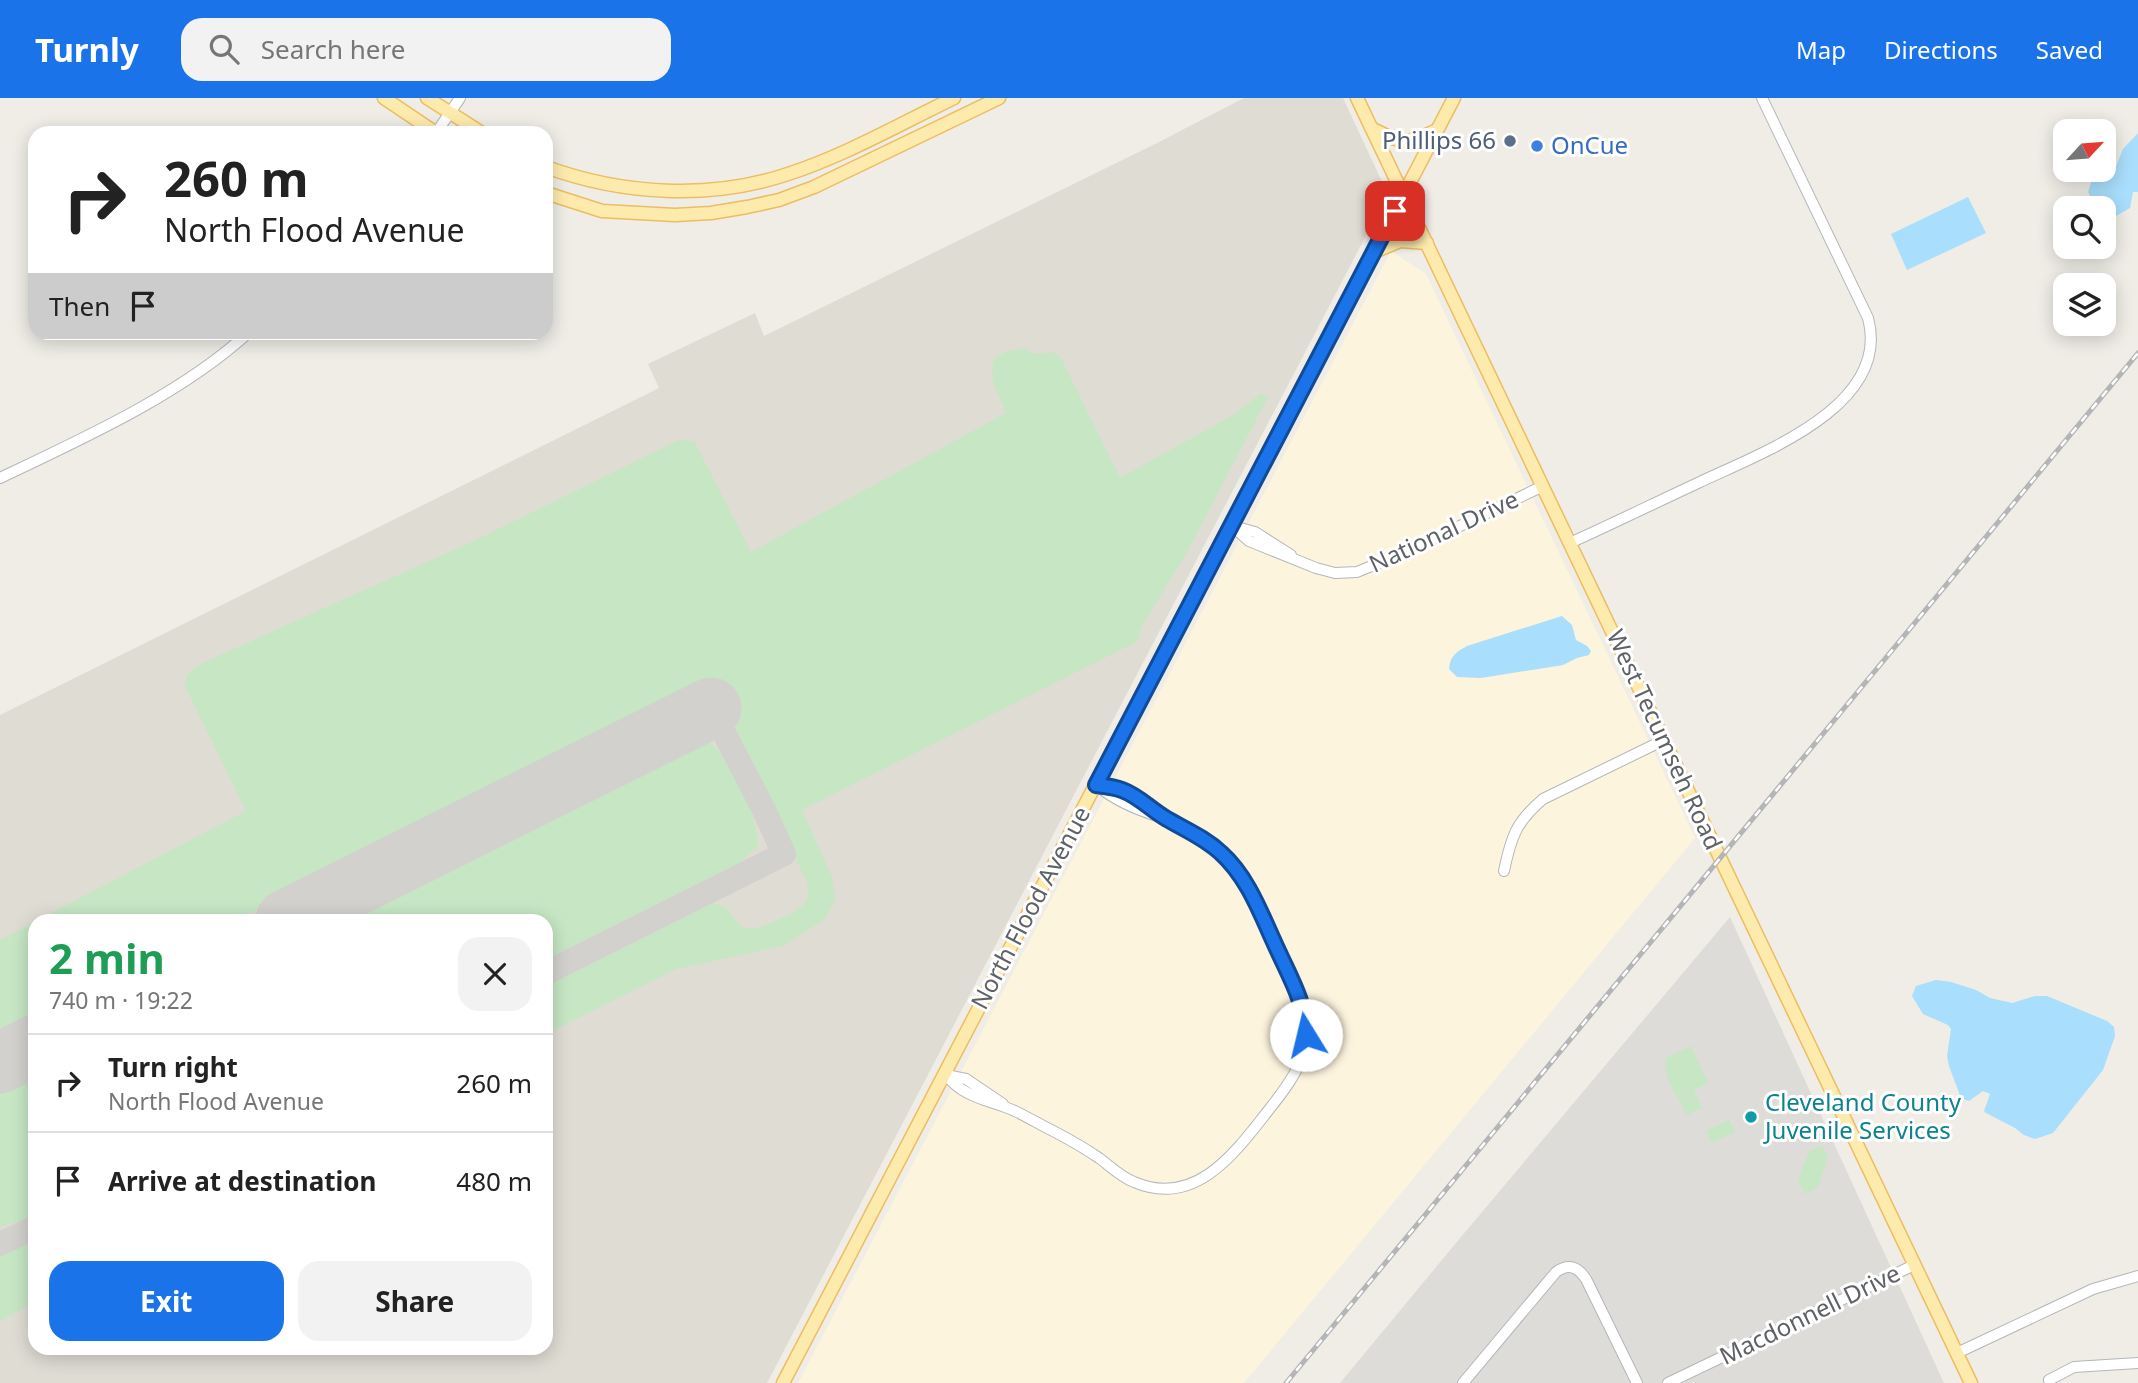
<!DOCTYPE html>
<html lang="en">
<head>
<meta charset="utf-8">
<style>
  body { margin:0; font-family:"Noto Sans",sans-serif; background:#f2f2f2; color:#222; height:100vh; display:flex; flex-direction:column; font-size:26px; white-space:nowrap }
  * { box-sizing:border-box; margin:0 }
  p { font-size:23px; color:#767676 }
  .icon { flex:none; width:38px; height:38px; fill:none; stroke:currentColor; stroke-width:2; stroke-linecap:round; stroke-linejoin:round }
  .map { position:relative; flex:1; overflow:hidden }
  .details { position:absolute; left:28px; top:816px; width:525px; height:441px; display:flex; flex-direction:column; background:#fff; border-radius:21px; box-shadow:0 4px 18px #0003 }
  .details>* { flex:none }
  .hud { position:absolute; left:28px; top:28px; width:525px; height:214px; border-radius:21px; box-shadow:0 4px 18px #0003; background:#fff; color:#222; overflow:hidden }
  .needle { width:46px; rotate:64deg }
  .tools { position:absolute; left:2053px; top:21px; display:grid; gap:14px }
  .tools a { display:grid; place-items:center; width:63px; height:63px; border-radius:14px; background:#fff; box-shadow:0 4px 18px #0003; font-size:35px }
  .pin { position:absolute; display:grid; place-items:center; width:60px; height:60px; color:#fff; margin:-30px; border-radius:14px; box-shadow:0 4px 10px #0006 }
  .me { position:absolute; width:77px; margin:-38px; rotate:351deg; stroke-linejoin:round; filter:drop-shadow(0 0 5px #0008) }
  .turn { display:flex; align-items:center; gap:24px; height:147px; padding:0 21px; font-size:32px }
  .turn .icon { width:91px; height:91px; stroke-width:2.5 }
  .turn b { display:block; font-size:49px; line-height:60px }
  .then { display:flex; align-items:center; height:66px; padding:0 21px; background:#0003; gap:14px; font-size:26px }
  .round { display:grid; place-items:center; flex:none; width:74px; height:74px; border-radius:21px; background:#f2f2f2 }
  .headline { display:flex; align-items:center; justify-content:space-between; height:119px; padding:0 21px }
  h1 { font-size:42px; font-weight:700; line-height:52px; color:#1e9e55 }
  .button { display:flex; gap:14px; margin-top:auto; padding:14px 21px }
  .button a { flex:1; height:80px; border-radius:21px; background:#1a73e8; color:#fff; font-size:28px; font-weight:700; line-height:80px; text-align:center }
  .button a+a { background:#f2f2f2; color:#222 }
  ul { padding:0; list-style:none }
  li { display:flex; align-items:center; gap:21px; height:98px; padding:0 21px; border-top:2px solid #e0e0e0 }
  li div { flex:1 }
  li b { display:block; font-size:26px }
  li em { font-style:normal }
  header { display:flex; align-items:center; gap:42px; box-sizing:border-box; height:98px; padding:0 35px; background:#1a73e8; color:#fff }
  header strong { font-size:33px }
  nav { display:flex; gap:38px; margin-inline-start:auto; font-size:24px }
  .search { width:490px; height:63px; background:#f2f2f2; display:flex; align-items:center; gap:18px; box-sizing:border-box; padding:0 24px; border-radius:21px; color:#767676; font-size:26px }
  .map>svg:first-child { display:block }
  .commercial { fill:#fdf4de }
  .industrial { fill:#dedcd8 }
  .education { fill:#dfdcd4; fill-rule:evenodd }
  .green { fill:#c6e6c4 }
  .water { fill:#a9defc }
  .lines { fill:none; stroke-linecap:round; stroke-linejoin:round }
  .taxiway { stroke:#d2d1ce; stroke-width:24 }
  .runway { stroke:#d2d1ce; stroke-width:61 }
  .minor-casing { stroke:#b3b7ba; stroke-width:12 }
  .major-casing { stroke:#edbd61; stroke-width:15 }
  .minor { stroke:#fff; stroke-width:10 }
  .major { stroke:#fdebae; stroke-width:12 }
  .rail-casing { stroke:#b4b5b6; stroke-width:5 }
  .rail { stroke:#fff; stroke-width:2.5; stroke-dasharray:8; stroke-linecap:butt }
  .route-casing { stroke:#114b97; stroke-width:18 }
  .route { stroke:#1a73e8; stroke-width:12 }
  .service-dot { fill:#5c6f8a; stroke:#fff; stroke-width:2.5 }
  .shop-dot { fill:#3f7fe0; stroke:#fff; stroke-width:2.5 }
  .culture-dot { fill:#0f9aa8; stroke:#fff; stroke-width:2.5 }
  .labels { text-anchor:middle; stroke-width:6; stroke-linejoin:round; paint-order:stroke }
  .service-label { font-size:24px; fill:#4e5e75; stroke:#fff; text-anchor:end }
  .shop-label { font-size:24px; fill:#366cbe; stroke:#fff; text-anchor:start }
  .street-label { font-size:24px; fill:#5e6266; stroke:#fff }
  .culture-label { font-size:24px; fill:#0d838f; stroke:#fff; text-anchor:start }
</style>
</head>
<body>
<header>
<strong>Turnly</strong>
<div class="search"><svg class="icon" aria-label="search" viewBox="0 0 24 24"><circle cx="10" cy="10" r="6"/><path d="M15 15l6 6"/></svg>Search here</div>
<nav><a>Map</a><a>Directions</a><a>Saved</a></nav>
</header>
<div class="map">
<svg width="2138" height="1285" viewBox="0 0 2138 1285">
  <rect width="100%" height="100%" fill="#efede6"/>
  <path class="commercial" d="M1391,153L1426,176L1695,740L1244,1285H798Z"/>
  <path class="industrial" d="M1730,819L1944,1285H1340L1461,1139Z"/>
  <path class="education" d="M1244,0H1343L1385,90L1382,93L1385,97L1384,103L767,1285H0V617L659,290L648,266L755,215L764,238L1155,46ZM35,822H546V1250H35Z"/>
  <path class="green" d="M1024,250L1034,256L1052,254L1060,258L1120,380L1235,316L1261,295L1268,299L1187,454L1141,529L1138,543L802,712L832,779L835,803L824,822L782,848L676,871L546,936V883L709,804C716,806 724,807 729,813C736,821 737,829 749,831C760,832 797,814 804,806C810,799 808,792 807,784L709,588L236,822H38L246,713L186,590C183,574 195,570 207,563L478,441L679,342L694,343L751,454L1006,315C998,293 987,283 995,259L1008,253Z
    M701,639C730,652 758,717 758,748L734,770L676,802L546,867V822H330Z
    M35,824V922L0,939V842Z
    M1691,948L1708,985L1694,992L1702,1010L1687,1017C1679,1001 1662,978 1666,960Z
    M35,968V1118L0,1129V986Z
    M1729,1022L1735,1034L1712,1045L1706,1033Z
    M1822,1047L1828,1059L1818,1089L1805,1096L1798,1082L1809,1053Z
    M35,1137V1204L0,1223V1154Z"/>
  <path class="water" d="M2138,35V94H2133L2130,110L2116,118L2104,115V110H2097L2088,94L2094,76L2101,74L2113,76L2123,51Z
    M1968,99L1986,135L1907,172L1891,136Z
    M1562,518L1572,527L1576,542L1587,548L1591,553L1589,557L1577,560L1563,567L1481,580L1457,579L1449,571C1450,558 1456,554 1467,548Z
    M1936,882L1951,884L1976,892L1990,900L2012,905L2035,898H2047L2107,923L2114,929L2115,938L2103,972L2053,1035L2035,1041L2024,1037L2015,1030L1986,1015L1984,1013L1990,996L1983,993L1969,1003L1961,1000L1949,968L1947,958L1951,931L1948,927L1923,916L1912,898L1916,888Z"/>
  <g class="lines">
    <path class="taxiway" d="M546,875L784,756L762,708L711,610
      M0,1146L35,1129"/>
    <path class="runway" d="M286,822L711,610
      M0,965L35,947"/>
    <defs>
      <path id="minor" d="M436,35L460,0
        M0,380C82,341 182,296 249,234
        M1231,427L1249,443L1316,470L1335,475L1357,474L1408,453L1543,388
        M1233,428L1255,434L1291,457
        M1570,445C1614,425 1657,404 1700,384C1761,355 1892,308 1868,220L1762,0
        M1099,689C1116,703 1135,711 1157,718
        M1504,773C1511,739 1516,724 1543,701L1664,642
        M944,977C950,981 955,987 961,991C977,1002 997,1005 1015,1013C1029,1020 1043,1028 1057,1035C1072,1043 1086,1051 1099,1060C1110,1068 1121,1079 1134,1084C1197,1111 1237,1052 1271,1009C1297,976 1314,951 1302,907L1249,791L1230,764L1206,743L1165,720L1140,702L1121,691L1095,687
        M946,977L966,981L1003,1006
        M1957,1255L2093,1191L2138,1178
        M1463,1285L1556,1174C1569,1165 1578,1169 1586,1181L1637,1285
        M1668,1285L1914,1167
        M2050,1285L2049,1282L2074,1269L2138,1265"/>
      <path id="major" d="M384,0L436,35
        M427,0L482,35
        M1357,0L1971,1285
        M1371,30C1403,46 1405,47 1437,32
        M546,69C623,97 710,102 788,76C846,57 900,26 954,0
        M546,95L602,113L675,117L711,115L747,109L779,102L814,89L999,0
        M1374,154L1400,143L1427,145
        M783,1285L1454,0"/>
    </defs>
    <use href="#minor" class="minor-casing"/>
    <use href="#major" class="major-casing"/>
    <use href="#minor" class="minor"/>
    <use href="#major" class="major"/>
    <defs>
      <path id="rail" d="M1286,1285L2138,255"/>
    </defs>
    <use href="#rail" class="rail-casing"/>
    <use href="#rail" class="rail"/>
  </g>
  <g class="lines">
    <defs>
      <path id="route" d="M1306,937C1306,908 1292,883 1280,857C1263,822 1250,781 1221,755C1205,740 1186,732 1167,721C1151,712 1139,698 1122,692C1114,689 1104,688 1096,687L1395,113"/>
    </defs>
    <use href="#route" class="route-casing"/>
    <use href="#route" class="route"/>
  </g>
  <circle class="service-dot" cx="1510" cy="43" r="7"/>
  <circle class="shop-dot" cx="1537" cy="48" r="7"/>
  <circle class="culture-dot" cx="1751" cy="1019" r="7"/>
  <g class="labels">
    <g class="service-label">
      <text x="1496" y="51">Phillips 66</text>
    </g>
    <g class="shop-label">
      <text x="1551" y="56">OnCue</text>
    </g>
    <g class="street-label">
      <text transform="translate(1444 434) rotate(-25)" y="8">National Drive</text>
      <text transform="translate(1664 642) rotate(65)" y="8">West Tecumseh Road</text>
      <text transform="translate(1031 810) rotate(-62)" y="8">North Flood Avenue</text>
      <text transform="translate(1810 1217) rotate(-26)" y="8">Macdonnell Drive</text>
    </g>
    <g class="culture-label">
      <text x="1765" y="1013">Cleveland County<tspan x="1765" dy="28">Juvenile Services</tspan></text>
    </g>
  </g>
</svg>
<div class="tools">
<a><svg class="needle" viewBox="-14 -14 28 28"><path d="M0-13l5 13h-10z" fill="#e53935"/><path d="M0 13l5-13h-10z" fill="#767676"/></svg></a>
<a><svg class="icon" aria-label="search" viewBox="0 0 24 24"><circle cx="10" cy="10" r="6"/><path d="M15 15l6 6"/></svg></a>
<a><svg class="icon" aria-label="layers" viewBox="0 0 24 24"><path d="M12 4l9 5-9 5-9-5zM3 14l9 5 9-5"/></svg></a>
</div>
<div class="pin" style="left:1395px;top:113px;background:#d93025"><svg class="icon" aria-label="arrive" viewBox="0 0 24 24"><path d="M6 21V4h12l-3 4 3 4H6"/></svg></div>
<svg class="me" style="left:1306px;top:937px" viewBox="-20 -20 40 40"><circle r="19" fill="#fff"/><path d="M0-13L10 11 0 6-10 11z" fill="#1a73e8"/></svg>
<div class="hud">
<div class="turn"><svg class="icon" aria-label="right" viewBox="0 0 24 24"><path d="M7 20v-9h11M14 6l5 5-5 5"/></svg><div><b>260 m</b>North Flood Avenue</div></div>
<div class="then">Then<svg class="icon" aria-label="arrive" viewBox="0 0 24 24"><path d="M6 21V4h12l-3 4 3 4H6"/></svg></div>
</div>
<section class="details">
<div class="headline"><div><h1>2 min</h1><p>740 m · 19:22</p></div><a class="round"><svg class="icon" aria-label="close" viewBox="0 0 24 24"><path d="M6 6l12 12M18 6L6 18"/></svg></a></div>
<ul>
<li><svg class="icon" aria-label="right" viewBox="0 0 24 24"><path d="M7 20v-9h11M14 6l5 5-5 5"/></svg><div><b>Turn right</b><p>North Flood Avenue</p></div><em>260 m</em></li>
<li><svg class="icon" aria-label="arrive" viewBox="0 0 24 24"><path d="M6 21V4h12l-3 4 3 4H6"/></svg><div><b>Arrive at destination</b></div><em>480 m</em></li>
</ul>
<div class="button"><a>Exit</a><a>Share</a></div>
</section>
</div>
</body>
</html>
